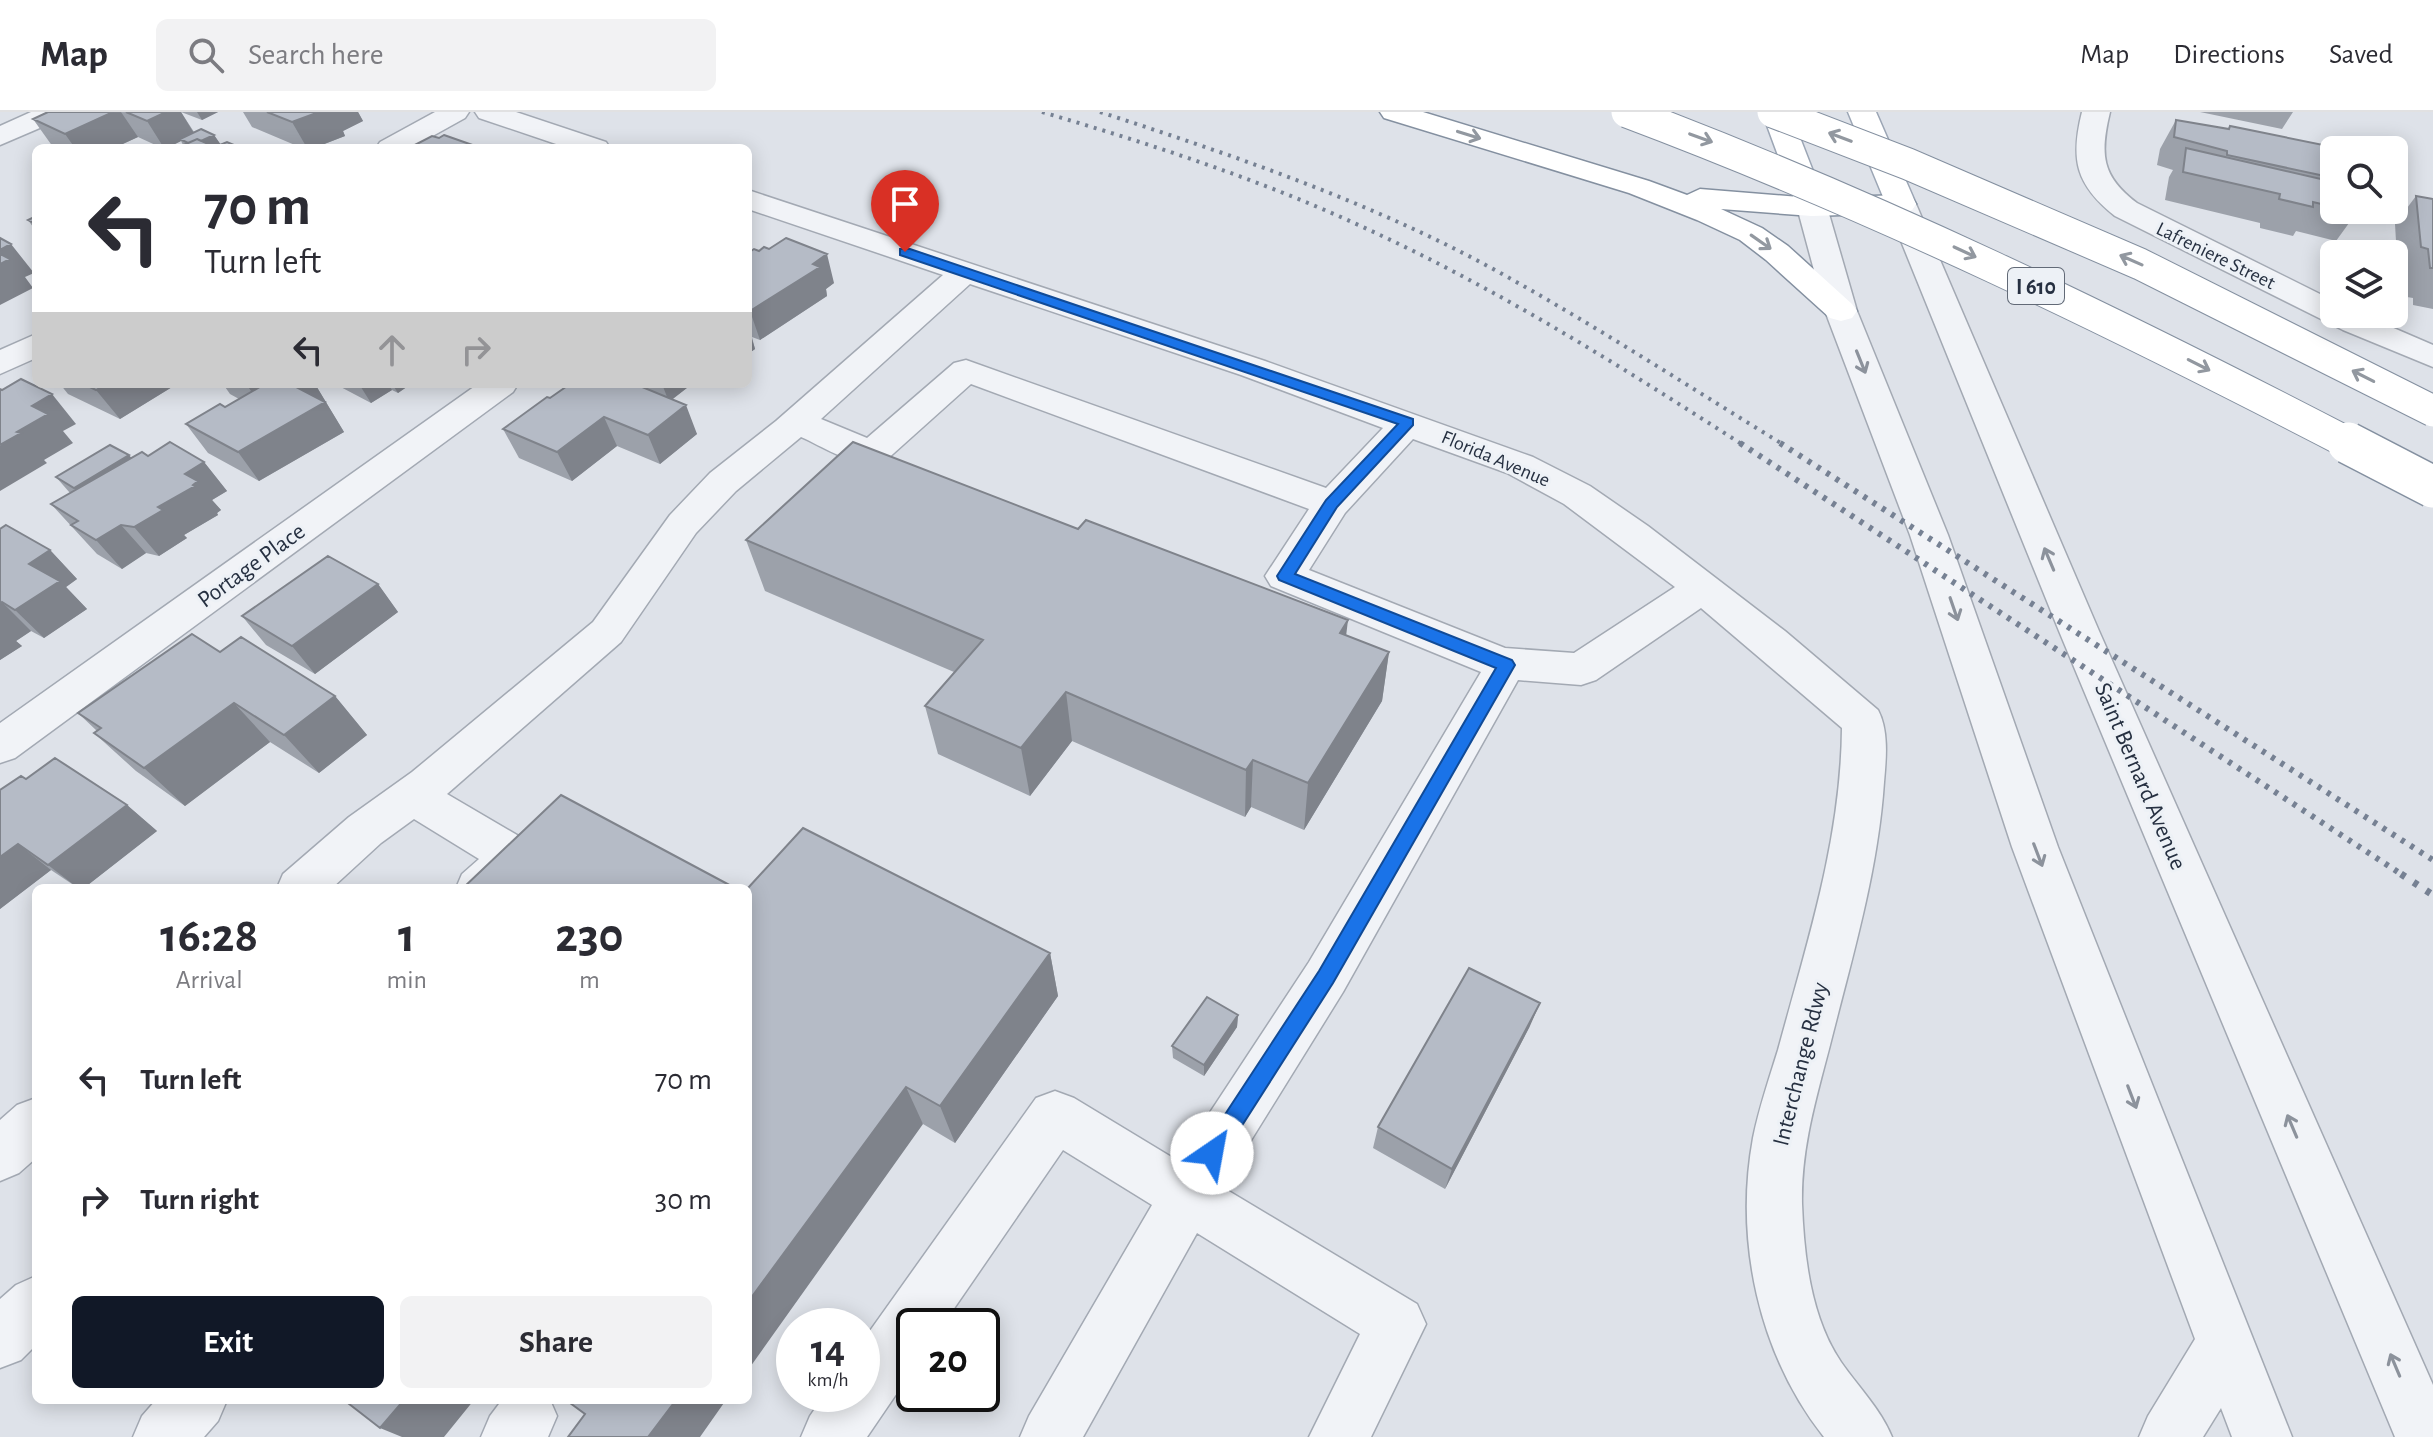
<!DOCTYPE html>
<html lang="en">
<head>
<meta charset="utf-8">
<style>
  body { margin:0; font-family:"Alegreya Sans",sans-serif; background:#f2f2f3; color:#2b2b33; height:100vh; display:flex; flex-direction:column; font-size:30px; white-space:nowrap }
  * { box-sizing:border-box; margin:0 }
  p { font-size:26px; color:#7c7c81 }
  .icon { flex:none; width:44px; height:44px; fill:none; stroke:currentColor; stroke-width:2; stroke-linecap:round; stroke-linejoin:round }
  .map { position:relative; flex:1; overflow:hidden }
  .panel { position:absolute; left:32px; top:772px; width:720px; height:520px; display:flex; flex-direction:column; background:#fff; border-radius:12px; box-shadow:0 4px 20px #0003 }
  .panel>* { flex:none }
  .banner { position:absolute; left:32px; top:32px; width:720px; height:244px; border-radius:12px; box-shadow:0 4px 20px #0003; background:#fff; color:#2b2b33; overflow:hidden }
  .controls { position:absolute; left:2320px; top:24px; display:grid; gap:16px }
  .controls a { display:grid; place-items:center; width:88px; height:88px; border-radius:12px; background:#fff; box-shadow:0 4px 20px #0003; font-size:40px }
  .speed { position:absolute; left:776px; top:1196px; display:flex; gap:16px; font-size:40px; font-weight:700; text-align:center }
  .speed>* { display:grid; place-content:center; width:104px; height:104px; border-radius:50%; background:#fff; box-shadow:0 4px 20px #0003; line-height:1 }
  .speed small { font-size:20px; font-weight:400 }
  .speed .limit { border:4px solid #111; border-radius:12px; background:#fff; color:#111 }
  .pin { position:absolute; display:grid; place-items:center; width:68px; height:68px; color:#fff; margin:-82px -34px; border-radius:50% 50% 50% 0; rotate:-45deg; box-shadow:0 0 8px #0007 }
  .pin .icon { rotate:45deg }
  .me { position:absolute; width:88px; margin:-44px; rotate:33deg; stroke-linejoin:round; filter:drop-shadow(0 0 6px #0008) }
  .turn { display:flex; align-items:center; gap:28px; height:168px; padding:0 40px; font-size:36px }
  .turn .icon { width:104px; height:104px; stroke-width:2.5 }
  .turn b { display:block; font-size:56px; line-height:68px }
  .lanes { display:flex; align-items:center; height:76px; padding:0 40px; background:#0003; justify-content:center; gap:40px; direction:ltr }
  .lanes .off { opacity:.35 }
  .eta { display:flex; justify-content:space-evenly; align-items:center; height:136px; text-align:center }
  .eta b { font-size:48px; font-weight:600; line-height:56px }
  .cta { display:flex; gap:16px; margin-top:auto; padding:16px 40px }
  .cta a { flex:1; height:92px; border-radius:12px; background:#111827; color:#fff; font-size:32px; font-weight:600; line-height:92px; text-align:center }
  .cta a+a { background:#f2f2f3; color:#2b2b33 }
  ul { padding:0; list-style:none }
  li { display:flex; align-items:center; gap:24px; height:120px; padding:0 40px }
  li div { flex:1 }
  li b { display:block; font-size:30px }
  li em { font-style:normal }
  header { display:flex; align-items:center; gap:48px; box-sizing:border-box; height:112px; padding:0 40px; background:#fff; border-bottom:2px solid #e1e1e2 }
  header strong { font-size:38px }
  nav { display:flex; gap:44px; margin-inline-start:auto; font-size:28px }
  .search { width:560px; height:72px; background:#f2f2f3; display:flex; align-items:center; gap:20px; box-sizing:border-box; padding:0 28px; border-radius:12px; color:#7c7c81; font-size:30px }
  .map>svg:first-child { display:block }
  .lines { fill:none; stroke-linecap:round; stroke-linejoin:round }
  .minor-casing { stroke:#a3a9b3; stroke-width:3 }
  .major-casing { stroke:#9ca6b5; stroke-width:3 }
  .highway-casing { stroke:#8490a0; stroke-width:3 }
  .minor { fill:#f1f3f7; fill-rule:evenodd }
  .major { fill:#fff; fill-rule:evenodd }
  .highway { fill:#fff; fill-rule:evenodd }
  .rail-far2 { stroke:#768193; stroke-width:4; stroke-dasharray:3 6; stroke-linecap:butt }
  .rail-far1 { stroke:#768193; stroke-width:6; stroke-dasharray:4 7; stroke-linecap:butt }
  .rail { stroke:#768193; stroke-width:7; stroke-dasharray:5 10; stroke-linecap:butt }
  .highway-bridge-far1-casing { stroke:#8490a0; stroke-width:33; stroke-linecap:butt }
  .highway-bridge-casing { stroke:#8490a0; stroke-width:44; stroke-linecap:butt }
  .highway-bridge-far1 { stroke:#fff; stroke-width:31 }
  .highway-bridge { stroke:#fff; stroke-width:41 }
  .wall { fill:#9ca1aa }
  .shaded-wall { fill:#7f838b }
  .building { fill:#b5bbc6; stroke:#7f838b; stroke-width:2 }
  .oneway { stroke:#9298a0 }
  .oneway2 { stroke:#8c929c }
  .route { fill:#1a73e8; stroke:#114b97; stroke-width:2 }
  .labels { text-anchor:middle; stroke-width:6; stroke-linejoin:round; paint-order:stroke }
  .far-street-label { font-size:20px; fill:#263041; stroke:#edf1f6 }
  .shield { fill:#edf1f6; stroke:#626a77; stroke-width:2 }
  .shield-label { font-size:22px; font-weight:bold; fill:#263041 }
  .street-label { font-size:24px; fill:#263041; stroke:#edf1f6 }
</style>
</head>
<body>
<header>
<strong>Map</strong>
<div class="search"><svg class="icon" aria-label="search" viewBox="0 0 24 24"><circle cx="10" cy="10" r="6"/><path d="M15 15l6 6"/></svg>Search here</div>
<nav><a>Map</a><a>Directions</a><a>Saved</a></nav>
</header>
<div class="map">
<svg width="2433" height="1325" viewBox="0 0 2433 1325">
  <rect width="100%" height="100%" fill="#dee2e9"/>
  <g class="lines">
    <defs>
      <path id="minor" d="M31,0H67L63,6L0,33V14Z
        M435,0H469L465,6L411,36H376L380,30Z
        M475,0H516L606,30L610,36H568L479,6Z
        M2082,0H2110C2100,42 2101,64 2137,91L2334,189V202H2361L2433,233V255L2343,218L2115,104C2076,73 2070,48 2082,0Z
        M748,78L1265,249L1533,345L1590,374L1648,414L1785,519L1878,598C1889,619 1886,647 1884,670C1878,761 1851,849 1829,937C1815,990 1801,1038 1802,1092C1804,1145 1811,1206 1841,1250C1859,1276 1880,1296 1892,1325H1824C1759,1243 1734,1129 1753,1026C1759,996 1769,967 1778,938C1807,831 1841,728 1842,616L1701,496L1596,568L1581,573L1518,568L1343,880L1222,1075L1417,1192L1426,1212L1371,1325H1309L1360,1222L1197,1121L1083,1325H1020L1029,1304L1152,1093L1063,1038L942,1214H914V1256L867,1325H801L810,1304L825,1282H862V1230L1036,986L1055,979L1074,986L1178,1049L1309,850L1481,560L1271,474L1265,464L1309,397L971,272L884,350C857,358 826,336 801,325L736,379L696,421L621,530L447,682L529,730L536,744L529,758L510,776H456L462,762L479,747L414,707L381,731L332,776H277L283,762L349,705L412,660L593,510L670,403L710,361L776,309L943,163L748,97ZM970,172L1241,263L1383,316L1326,376L966,248L954,251L867,326L821,307ZM1413,327L1507,361L1564,392L1675,475L1574,541L1505,536L1309,458L1345,401Z
        M1901,83L1912,86L1916,92L2099,519L2433,1273V1325H2395L2059,519L1886,92L1890,86Z
        M1812,86L1823,89L1827,95L1857,199L1948,423L2058,735L2292,1325H2232L2221,1296L2203,1325H2139L2148,1304L2195,1227L2012,735L1910,423L1825,199L1797,95L1801,89Z
        M36,222V246L0,262V238Z
        M478,272H518L513,280L15,646L0,651V611Z
        M36,986V1046L19,1061L0,1069V1008L17,993Z
        M36,1164V1233L21,1248L0,1256V1187L16,1173Z
        M156,1288H227L218,1309L204,1325H133L142,1304Z
        M502,1288H550L557,1304L548,1325H481L490,1304Z"/>
      <path id="major" d="M1762,0H1790L1827,95L1823,101L1812,104L1801,101L1797,95Z
        M1848,0H1876L1916,92L1912,98L1901,101L1890,98L1886,92Z"/>
      <path id="highway" d="M1380,0H1423L1649,69L1687,83L1700,77L1812,86L1901,83L1912,86L1916,92L1912,98L1901,101L1812,104L1721,97L1762,116L1788,134L1852,192L1857,199L1852,206L1841,209L1830,206L1766,148L1740,128L1697,108L1629,81L1384,6Z"/>
    </defs>
    <use href="#minor" class="minor-casing"/>
    <use href="#major" class="major-casing"/>
    <use href="#highway" class="highway-casing"/>
    <use href="#minor" class="minor"/>
    <use href="#major" class="major"/>
    <use href="#highway" class="highway"/>
    <path class="rail-far2" d="M1042,0C1157,34 1271,71 1380,123C1506,182 1625,257 1743,333
      M1100,0C1238,45 1377,92 1504,163C1599,216 1691,276 1784,333"/>
    <path class="rail-far1" d="M1740,331L2404,764
      M1780,331L2433,748"/>
    <path class="rail" d="M2401,762L2433,783"/>
    <defs>
      <path id="highway-bridge-far1" d="M1627,0C1877,94 2115,210 2352,333
        M1773,0L1908,52L2140,152L2433,299"/>
      <path id="highway-bridge" d="M2348,331L2433,375"/>
    </defs>
    <use href="#highway-bridge-far1" class="highway-bridge-far1-casing"/>
    <use href="#highway-bridge" class="highway-bridge-casing"/>
    <use href="#highway-bridge-far1" class="highway-bridge-far1"/>
    <use href="#highway-bridge" class="highway-bridge"/>
  </g>
  <path class="wall" d="M48,0H218L202,8L181,0L194,20L214,23L221,33L241,36L183,33L181,29L167,36H162L138,25L114,36H55L53,35L33,7Z
    M243,0H358L363,9L343,19L345,24L314,36H302L252,15Z
    M2200,0H2293L2282,17Z
    M2176,8L2228,17L2230,14L2334,38V98H2357V100L2336,129L2296,119L2293,124L2260,116V111L2165,88L2169,65L2173,58L2157,53L2160,37Z
    M2416,84L2433,87V197L2413,193V186L2407,185L2406,166L2398,164L2395,112Z
    M36,104V119L28,108Z
    M748,141L834,171L826,177L827,184L760,228L752,225L755,237L748,242Z
    M60,272H177L120,307L68,282Z
    M223,272H315L344,320L259,369L208,341L186,312L225,295L239,287L230,282Z
    M335,272H411L398,281L392,278L371,291Z
    M578,272H692L672,287L697,322L660,352L617,334L572,369L519,346L503,317L550,286Z
    M129,343L131,346L148,344L204,350L227,379L212,388L221,398L217,401L218,403L184,423L187,426L159,444L146,441L122,457L97,442L51,392L70,381L56,365Z
    M0,417L50,438L77,467L66,475L87,497L44,526L31,519L16,529L22,534L0,548Z
    M746,428L1346,523L1389,540L1382,589L1304,718L1251,695L1245,705L1072,629L1030,684L938,642L925,594L954,560L765,479Z
    M378,472L398,500L315,562L266,533L242,504Z
    M220,540L335,584L367,623L319,661L270,630L185,694L136,659L94,621L97,619L78,601Z
    M26,667L127,693L157,719L84,776H78L51,758L0,797Z
    M748,776L1050,841L1058,884L955,1031L923,1012Z
    M1238,903L1237,915L1204,964L1173,946L1172,934Z
    M1530,914L1445,1077L1373,1036L1378,1015Z"/>
  <path class="shaded-wall" d="M113,0H121L138,25L114,36H75L65,22Z
    M166,0H181L195,23L180,27L181,29L167,36H164L147,9Z
    M197,0H218L202,8Z
    M319,0H358L363,9L343,19L345,24L314,36H307L292,10Z
    M214,23L223,36L192,33Z
    M11,132L34,161L25,165L33,176L0,193V138Z
    M827,142L834,171L826,177L827,184L760,228L750,199Z
    M748,214L755,237L748,242Z
    M106,272H177L120,307L96,278Z
    M246,272H263L279,294L267,301Z
    M297,272H315L344,320L259,369L238,340L294,274Z
    M359,272H388L392,278L371,291Z
    M392,272H411L398,281Z
    M662,272H692L669,290Z
    M52,282L76,312L63,319L73,331L44,348L47,351L0,379V334L17,320L32,294Z
    M686,293L697,322L660,352L648,323Z
    M604,305L617,334L572,369L557,340Z
    M129,343L141,358L88,391L74,376Z
    M204,350L227,379L212,388L221,398L217,401L218,403L184,423L187,426L159,444L134,415L158,395L185,362Z
    M121,413L146,441L122,457L96,428Z
    M50,438L77,467L66,475L87,497L44,526L15,498L29,452Z
    M378,472L398,500L315,562L292,534Z
    M2,490L31,519L16,529L22,534L0,548V492Z
    M1348,508L1342,558L1340,521Z
    M1389,540L1382,589L1304,718L1308,671Z
    M1066,580L1072,629L1030,684L1021,636Z
    M335,584L367,623L319,661L284,623Z
    M234,591L270,630L185,694L144,656Z
    M1253,648L1251,695L1245,705L1246,658Z
    M127,693L157,719L84,776H78L48,753Z
    M18,732L51,758L0,797V745Z
    M1050,841L1058,884L955,1031L940,994Z
    M1540,891L1530,914L1445,1077L1452,1057Z
    M1238,903L1237,915L1204,964V953Z
    M906,975L923,1012L748,1258V1190Z
    M404,1288H474L444,1325H402L380,1316Z
    M676,1288H726L700,1325H648Z"/>
  <path class="building" d="M48,0H113L65,22L33,7Z
    M126,0H166L147,9Z
    M267,0H319L292,10Z
    M2176,8L2229,17L2230,14L2338,36V38H2334V66L2227,43V39L2174,25Z
    M201,17L214,23L201,29L197,27L188,31L180,27Z
    M444,23L481,36H409L432,24L439,26Z
    M197,27L215,35L227,30L241,36H177Z
    M2186,36L2334,70V95L2313,90V95L2279,87L2280,82L2183,60Z
    M2416,84L2433,87V156H2430L2428,137L2421,135Z
    M36,104V112L28,108Z
    M0,126L11,132L0,138Z
    M786,126L827,142L813,152L820,155L750,199L748,198V141L754,137L759,139L764,135L769,137Z
    M0,142L10,147L0,152Z
    M21,267L52,282L32,294L48,302L17,320L21,321L0,333V277L2,278Z
    M84,272H106L96,278Z
    M265,272H297L294,274L325,290L238,340L186,312L220,292L225,295Z
    M570,272L576,273L578,272H635L686,293L648,323L604,305L557,340L503,317L547,285L550,286Z
    M170,330L204,350L185,362L198,369L193,373L195,374L158,395L163,398L134,415L121,413L96,428L71,413L78,409L51,392L142,340L148,344Z
    M853,330L1078,417L1086,408L1348,508L1340,521L1389,540L1308,671L1253,648L1246,658L1066,580L1021,636L925,594L983,528L746,428Z
    M110,333L129,343L74,376L56,365Z
    M6,413L50,438L29,452L60,469L15,498L2,490L0,492V417Z
    M328,444L378,472L292,534L242,504Z
    M192,522L220,540L241,525L335,584L284,623L234,591L144,656L94,621L101,616L78,601Z
    M55,646L127,693L48,753L18,732L0,745V678L21,664L26,667Z
    M561,683L735,776H463Z
    M803,716L1050,841L940,994L906,975L748,1190V776Z
    M1469,856L1540,891L1452,1057L1378,1015Z
    M1207,885L1238,903L1204,953L1172,934Z
    M344,1288H404L380,1316Z
    M566,1288H676L648,1325H568L585,1302Z"/>
  <defs><path id="oneway-shaft" d="M-6 0H5M1.5-3L5.5 0L1.5 3" fill="none" stroke-width="1.6" stroke-linecap="round" stroke-linejoin="round" transform="scale(2)"/></defs>
  <g class="oneway">
    <use href="#oneway-shaft" transform="translate(1469 23) rotate(17)"/>
    <use href="#oneway-shaft" transform="translate(1840 25) rotate(-159)"/>
    <use href="#oneway-shaft" transform="translate(1701 26) rotate(20)"/>
    <use href="#oneway-shaft" transform="translate(1761 130) rotate(35)"/>
    <use href="#oneway-shaft" transform="translate(1965 140) rotate(25)"/>
    <use href="#oneway-shaft" transform="translate(2131 148) rotate(-156)"/>
    <use href="#oneway-shaft" transform="translate(2199 253) rotate(27)"/>
    <use href="#oneway-shaft" transform="translate(2363 264) rotate(-153)"/>
  </g>
  <g class="oneway2">
    <use href="#oneway-shaft" transform="translate(1861 250) rotate(68)"/>
    <use href="#oneway-shaft" transform="translate(2049 447) rotate(-113)"/>
    <use href="#oneway-shaft" transform="translate(1954 497) rotate(71)"/>
    <use href="#oneway-shaft" transform="translate(2038 743) rotate(69)"/>
    <use href="#oneway-shaft" transform="translate(2132 985) rotate(69)"/>
    <use href="#oneway-shaft" transform="translate(2292 1014) rotate(-113)"/>
    <use href="#oneway-shaft" transform="translate(2395 1253) rotate(-113)"/>
  </g>
  <path class="route" d="M900,137H910L1413,307V313L1337,395L1295,462L1512,548L1515,553L1333,871L1220,1048L1212,1051L1205,1048L1201,1041L1205,1033L1319,859L1496,556L1279,468L1277,464L1326,388L1398,312L900,143Z"/>
  <g class="labels">
    <g class="far-street-label">
      <text transform="translate(2216 143) rotate(26)" y="7">Lafreniere Street</text>
      <text transform="translate(1496 346) rotate(23)" y="7">Florida Avenue</text>
    </g>
    <rect class="shield" x="2008" y="156" width="56" height="36" rx="6"/>
    <g class="shield-label">
      <text x="2036" y="182">I 610</text>
    </g>
    <g class="street-label">
      <text transform="translate(251 453) rotate(-36)" y="8">Portage Place</text>
      <text transform="translate(2141 664) rotate(67)" y="8">Saint Bernard Avenue</text>
      <text transform="translate(1800 952) rotate(-76)" y="8">Interchange Rdwy</text>
    </g>
  </g>
</svg>
<div class="controls">
<a><svg class="icon" aria-label="search" viewBox="0 0 24 24"><circle cx="10" cy="10" r="6"/><path d="M15 15l6 6"/></svg></a>
<a><svg class="icon" aria-label="layers" viewBox="0 0 24 24"><path d="M12 4l9 5-9 5-9-5zM3 14l9 5 9-5"/></svg></a>
</div>
<div class="speed"><div>14<small>km/h</small></div><div class="limit">20</div></div>
<div class="pin" style="left:905px;top:140px;background:#d93025"><svg class="icon" aria-label="arrive" viewBox="0 0 24 24"><path d="M6 21V4h12l-3 4 3 4H6"/></svg></div>
<svg class="me" style="left:1212px;top:1041px" viewBox="-20 -20 40 40"><circle r="19" fill="#fff"/><path d="M0-13L10 11 0 6-10 11z" fill="#1a73e8"/></svg>
<div class="banner">
<div class="turn"><svg class="icon" aria-label="left" viewBox="0 0 24 24"><path d="M17 20v-9H6M10 6l-5 5 5 5"/></svg><div><b>70 m</b>Turn left</div></div>
<div class="lanes"><svg class="icon" aria-label="left" viewBox="0 0 24 24"><path d="M17 20v-9H6M10 6l-5 5 5 5"/></svg><svg class="icon off" aria-label="ahead" viewBox="0 0 24 24"><path d="M12 20V5M6 11l6-6 6 6"/></svg><svg class="icon off" aria-label="right" viewBox="0 0 24 24"><path d="M7 20v-9h11M14 6l5 5-5 5"/></svg></div>
</div>
<section class="panel">
<div class="eta">
<div><b>16:28</b><p>Arrival</p></div>
<div><b>1</b><p>min</p></div>
<div><b>230</b><p>m</p></div>
</div>
<ul>
<li><svg class="icon" aria-label="left" viewBox="0 0 24 24"><path d="M17 20v-9H6M10 6l-5 5 5 5"/></svg><div><b>Turn left</b></div><em>70 m</em></li>
<li><svg class="icon" aria-label="right" viewBox="0 0 24 24"><path d="M7 20v-9h11M14 6l5 5-5 5"/></svg><div><b>Turn right</b></div><em>30 m</em></li>
</ul>
<div class="cta"><a>Exit</a><a>Share</a></div>
</section>
</div>
</body>
</html>
